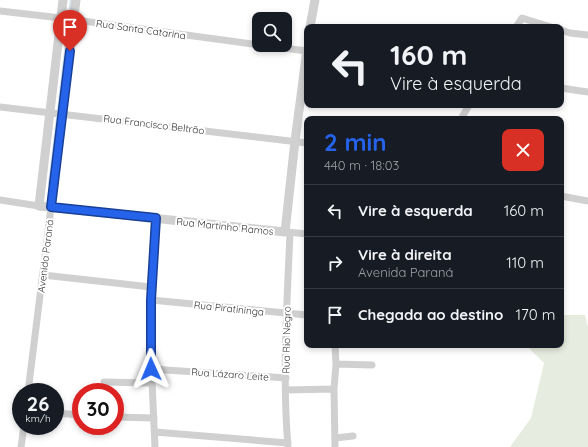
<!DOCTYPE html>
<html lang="pt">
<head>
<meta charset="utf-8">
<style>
  body { margin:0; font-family:Quicksand,sans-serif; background:#242831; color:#f1f3f6; height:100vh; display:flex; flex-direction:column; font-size:15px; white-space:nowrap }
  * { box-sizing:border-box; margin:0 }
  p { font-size:13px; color:#9ea1a6 }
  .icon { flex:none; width:22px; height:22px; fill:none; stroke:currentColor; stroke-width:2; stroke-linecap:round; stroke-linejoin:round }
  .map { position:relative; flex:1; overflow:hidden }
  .details { position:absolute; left:304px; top:116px; width:260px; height:232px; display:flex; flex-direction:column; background:#171b24; border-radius:8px; box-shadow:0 2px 6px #0003 }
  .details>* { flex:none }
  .hud { position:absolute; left:304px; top:24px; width:260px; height:84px; border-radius:8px; box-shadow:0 2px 6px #0003; background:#171b24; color:#f1f3f6; overflow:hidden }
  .buttons { position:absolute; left:252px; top:12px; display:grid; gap:8px }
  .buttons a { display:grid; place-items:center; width:40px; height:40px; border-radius:8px; background:#171b24; box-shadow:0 2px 6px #0003; font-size:20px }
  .speed { position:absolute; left:12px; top:383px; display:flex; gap:8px; font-size:20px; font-weight:700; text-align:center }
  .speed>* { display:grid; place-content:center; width:52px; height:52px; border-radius:50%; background:#171b24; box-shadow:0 2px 6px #0003; line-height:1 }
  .speed small { font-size:10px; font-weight:400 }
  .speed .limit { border:6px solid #d22; background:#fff; color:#111 }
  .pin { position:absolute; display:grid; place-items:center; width:34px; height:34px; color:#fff; margin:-41px -17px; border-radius:50% 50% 50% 0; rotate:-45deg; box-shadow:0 0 4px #0007 }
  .pin .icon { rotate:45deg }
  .me { position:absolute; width:44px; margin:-22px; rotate:359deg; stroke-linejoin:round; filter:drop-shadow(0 0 3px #0008) }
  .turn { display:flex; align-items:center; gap:14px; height:84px; padding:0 20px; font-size:18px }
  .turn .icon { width:52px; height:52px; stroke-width:2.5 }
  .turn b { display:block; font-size:28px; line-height:34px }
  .round { display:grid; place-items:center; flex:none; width:42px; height:42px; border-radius:8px; background:#242831 }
  .summary { display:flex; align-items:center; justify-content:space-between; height:68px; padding:0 20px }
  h1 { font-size:24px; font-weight:700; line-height:30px; color:#2563eb }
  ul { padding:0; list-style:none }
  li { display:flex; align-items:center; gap:12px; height:52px; padding:0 20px; border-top:1px solid #363941 }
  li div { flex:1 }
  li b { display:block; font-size:15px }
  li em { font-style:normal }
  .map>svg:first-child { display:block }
  .green { fill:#e6ecdf }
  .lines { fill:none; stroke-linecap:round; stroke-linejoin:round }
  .stream { stroke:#cfe2ee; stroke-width:2 }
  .minor { stroke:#d0d0d0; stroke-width:7 }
  .tertiary { stroke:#d0d0d0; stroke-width:9 }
  .route-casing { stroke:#184099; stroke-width:10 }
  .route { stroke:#2563eb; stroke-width:7 }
  .labels { text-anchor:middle; stroke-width:4; stroke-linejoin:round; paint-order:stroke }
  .street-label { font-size:10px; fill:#333; stroke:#fff }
</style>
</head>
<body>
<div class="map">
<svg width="588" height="447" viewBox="0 0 588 447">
  <rect width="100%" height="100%" fill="#fff"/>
  <path class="green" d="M561,283L563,315H585L588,327V447H510L531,418L544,363L526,345H561Z"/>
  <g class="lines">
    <path class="stream" d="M69,14L71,0
      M49,184L68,26"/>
    <path class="minor" d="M0,11L61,18L259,45
      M516,27L522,18L551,27
      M561,30L570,33L588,35
      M260,45L307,51
      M561,88L588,92
      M0,107L307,143
      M461,119L469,105
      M561,196L588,201
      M0,200L39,206
      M287,232L307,234
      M43,275L151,287
      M151,300L307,315
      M336,364L372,365
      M151,369L286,378
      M104,382L151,383
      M286,390L334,389
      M28,392L51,207
      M55,413L81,415
      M115,417L154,418
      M155,432L288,443
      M335,438L353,436
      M21,447L24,426
      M155,447L150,338L151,300L156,218
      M288,447C282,376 287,304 290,233
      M335,447L334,389L336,364L335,345"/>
    <path class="tertiary" d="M63,0L39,206L285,232L295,141L307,50
      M310,27L315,0
      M51,207L76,0"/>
  </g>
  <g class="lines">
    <defs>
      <path id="route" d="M70,51L51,207L156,218L151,300V369"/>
    </defs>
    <use href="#route" class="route-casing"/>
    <use href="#route" class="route"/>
  </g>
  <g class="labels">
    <g class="street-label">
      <text transform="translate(141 29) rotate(8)" y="4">Rua Santa Catarina</text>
      <text transform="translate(154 124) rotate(7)" y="4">Rua Francisco Beltrão</text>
      <text transform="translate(225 226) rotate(6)" y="4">Rua Martinho Ramos</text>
      <text transform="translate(45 256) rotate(-83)" y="4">Avenida Paraná</text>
      <text transform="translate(229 308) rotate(6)" y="4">Rua Piratininga</text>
      <text transform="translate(286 340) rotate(-89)" y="4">Rua Rio Negro</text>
      <text transform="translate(230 374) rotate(4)" y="4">Rua Lázaro Leite</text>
    </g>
  </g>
</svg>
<div class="buttons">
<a><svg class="icon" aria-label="search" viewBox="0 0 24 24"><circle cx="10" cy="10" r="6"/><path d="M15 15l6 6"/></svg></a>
</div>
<div class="speed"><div>26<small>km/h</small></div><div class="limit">30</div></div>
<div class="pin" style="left:70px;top:51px;background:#d93025"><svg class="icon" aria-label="arrive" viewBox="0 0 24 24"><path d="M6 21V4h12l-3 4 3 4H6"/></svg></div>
<svg class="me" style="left:151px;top:369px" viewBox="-20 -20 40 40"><path d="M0-17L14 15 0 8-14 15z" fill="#2563eb" stroke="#fff" stroke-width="4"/></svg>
<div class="hud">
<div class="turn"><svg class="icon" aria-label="left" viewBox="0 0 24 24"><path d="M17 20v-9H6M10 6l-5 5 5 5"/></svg><div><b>160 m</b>Vire à esquerda</div></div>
</div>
<section class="details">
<div class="summary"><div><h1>2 min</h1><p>440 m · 18:03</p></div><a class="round" style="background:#d93025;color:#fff"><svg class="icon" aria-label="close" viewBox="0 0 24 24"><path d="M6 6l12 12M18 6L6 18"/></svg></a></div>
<ul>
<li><svg class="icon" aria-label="left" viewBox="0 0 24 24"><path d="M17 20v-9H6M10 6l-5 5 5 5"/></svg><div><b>Vire à esquerda</b></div><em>160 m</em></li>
<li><svg class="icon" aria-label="right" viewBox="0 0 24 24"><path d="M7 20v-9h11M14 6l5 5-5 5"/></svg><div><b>Vire à direita</b><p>Avenida Paraná</p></div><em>110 m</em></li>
<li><svg class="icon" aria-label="arrive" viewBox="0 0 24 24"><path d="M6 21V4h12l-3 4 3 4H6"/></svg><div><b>Chegada ao destino</b></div><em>170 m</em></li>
</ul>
</section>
</div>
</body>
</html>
